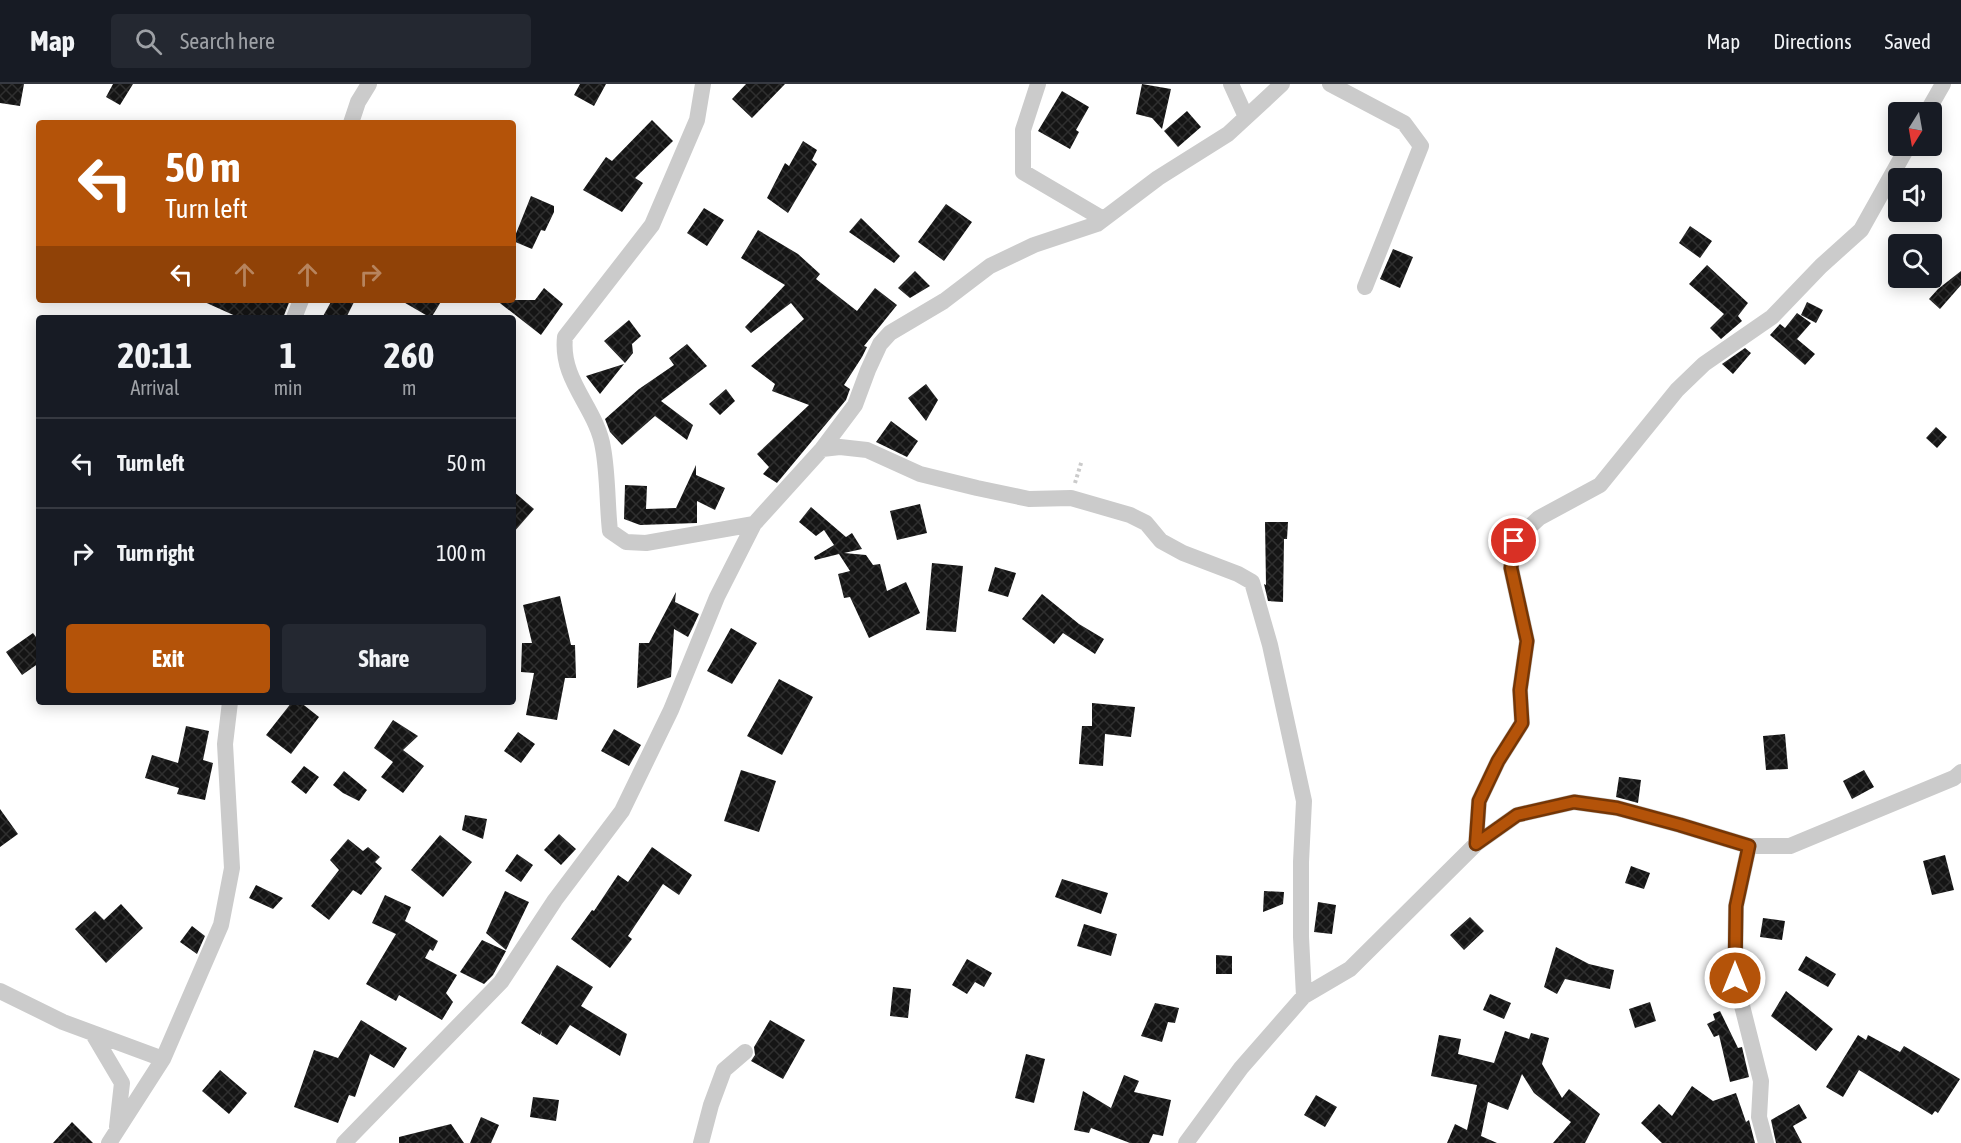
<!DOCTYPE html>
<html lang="en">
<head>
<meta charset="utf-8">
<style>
  body { margin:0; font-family:"Asap Condensed",sans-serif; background:#242831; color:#f1f3f6; height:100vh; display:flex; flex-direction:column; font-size:22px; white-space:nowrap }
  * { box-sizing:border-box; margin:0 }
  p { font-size:20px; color:#9ea1a6 }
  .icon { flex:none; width:33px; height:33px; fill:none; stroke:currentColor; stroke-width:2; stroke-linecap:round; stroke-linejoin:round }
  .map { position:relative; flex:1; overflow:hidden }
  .side { position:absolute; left:36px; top:231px; width:480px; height:390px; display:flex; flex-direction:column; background:#171b24; border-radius:6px; box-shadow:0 3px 15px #0003 }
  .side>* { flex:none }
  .banner { position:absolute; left:36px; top:36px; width:480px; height:183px; border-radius:6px; box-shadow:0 3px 15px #0003; background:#b45309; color:#fff; overflow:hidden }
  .needle { width:39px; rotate:191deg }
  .tools { position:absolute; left:1888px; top:18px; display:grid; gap:12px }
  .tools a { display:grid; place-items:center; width:54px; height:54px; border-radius:6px; background:#171b24; box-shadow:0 3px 15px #0003; font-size:30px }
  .pin { position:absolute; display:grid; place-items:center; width:51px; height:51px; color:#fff; margin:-26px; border:3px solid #fff; border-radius:50%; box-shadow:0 2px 6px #0007 }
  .me { position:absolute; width:66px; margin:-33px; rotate:0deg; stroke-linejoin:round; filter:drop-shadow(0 0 4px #0008) }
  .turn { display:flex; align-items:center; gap:21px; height:126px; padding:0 30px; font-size:27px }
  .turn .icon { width:78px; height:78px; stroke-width:2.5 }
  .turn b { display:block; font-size:42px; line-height:51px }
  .lanes { display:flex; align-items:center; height:57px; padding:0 30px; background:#0003; justify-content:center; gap:30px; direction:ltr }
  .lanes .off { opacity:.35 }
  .eta { display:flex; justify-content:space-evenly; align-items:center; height:102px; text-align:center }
  .eta b { font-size:36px; font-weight:700; line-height:42px }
  .cta { display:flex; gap:12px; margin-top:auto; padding:12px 30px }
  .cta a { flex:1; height:69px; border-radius:6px; background:#b45309; color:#fff; font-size:24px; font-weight:700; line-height:69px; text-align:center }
  .cta a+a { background:#242831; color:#f1f3f6 }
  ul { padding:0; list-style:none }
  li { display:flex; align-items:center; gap:18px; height:90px; padding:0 30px; border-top:2px solid #363941 }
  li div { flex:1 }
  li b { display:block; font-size:22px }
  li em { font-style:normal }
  header { display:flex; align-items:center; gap:36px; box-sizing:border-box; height:84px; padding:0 30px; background:#171b24; border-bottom:2px solid #363941 }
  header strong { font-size:28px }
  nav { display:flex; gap:33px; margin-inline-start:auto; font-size:21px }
  .search { width:420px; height:54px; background:#242831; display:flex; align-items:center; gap:15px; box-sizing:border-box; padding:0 21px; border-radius:6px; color:#9ea1a6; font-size:22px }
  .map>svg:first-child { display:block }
  .building { fill:url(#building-cross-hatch) }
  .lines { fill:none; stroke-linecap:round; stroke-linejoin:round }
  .path { stroke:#cbcbcb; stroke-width:4; stroke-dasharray:3 3; stroke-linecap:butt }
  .minor { stroke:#cbcbcb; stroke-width:16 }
  .route-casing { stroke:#753606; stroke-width:15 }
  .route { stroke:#b45309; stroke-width:10 }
</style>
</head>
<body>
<header>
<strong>Map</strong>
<div class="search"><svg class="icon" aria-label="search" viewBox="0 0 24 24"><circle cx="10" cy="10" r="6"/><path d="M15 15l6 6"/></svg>Search here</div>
<nav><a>Map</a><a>Directions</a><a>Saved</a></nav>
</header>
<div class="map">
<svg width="1961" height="1059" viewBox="0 0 1961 1059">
  <defs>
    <pattern id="building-cross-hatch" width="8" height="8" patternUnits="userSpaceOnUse" patternTransform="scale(1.5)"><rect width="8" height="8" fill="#151515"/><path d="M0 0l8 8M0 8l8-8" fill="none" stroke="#2f2f2f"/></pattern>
  </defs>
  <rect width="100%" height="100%" fill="#fff"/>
  <path class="building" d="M0,0H24L20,22L0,19Z
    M113,0H133L120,21L106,13Z
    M580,0H606L594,22L574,11Z
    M746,0H785L752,34L732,15Z
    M1142,0L1171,5L1162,45L1152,34L1136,30Z
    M1062,7L1089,23L1076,46L1079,48L1070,65L1038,47Z
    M1187,27L1201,43L1178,63L1164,47Z
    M652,36L673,57L635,94L643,99L622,128L583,106L606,73L612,77Z
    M803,57L817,66L812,76L817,80L788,129L767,114L785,79L789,82Z
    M531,112L554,122V128L545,147L541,146L532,165L513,157Z
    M946,120L972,138L944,177L918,158Z
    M704,124L724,136L707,162L687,149Z
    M861,134L900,172L894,179L849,148Z
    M1690,142L1712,157L1700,174L1679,159Z
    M758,146L798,170L820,190L816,195L857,227L875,204L897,221L864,262L867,263L862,273L844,301L850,305L846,316L777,399L763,390L769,383L757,370L809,321L772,307L775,300L751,282L804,235L791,219L751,249L745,243L785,201L741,174Z
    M1393,165L1413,173L1400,204L1380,195Z
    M1707,181L1748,219L1738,232L1742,237L1721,255L1710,244L1724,230L1689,200Z
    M915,187L930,202L910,214L898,204Z
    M1961,187V201L1940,225L1929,215L1938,205Z
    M544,204L563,220L541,251L496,216H535Z
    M200,216H290L283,234H240Z
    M332,216H355L346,234H322Z
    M400,216H442L431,234Z
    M1807,218L1823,226L1816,239L1801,231Z
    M1797,229L1811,239L1797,255L1815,270L1805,281L1770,251L1780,240L1785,244Z
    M629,236L641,252L632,260L633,269L625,279L604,257Z
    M687,260L707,282L661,317L693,341L687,356L655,332L622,361L610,348L605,335L639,305L674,281L669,274Z
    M1745,264L1751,269L1733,290L1722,280Z
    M624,280L600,310L586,292Z
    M926,300L938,316L926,337L908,314Z
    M726,305L735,317L720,331L709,320Z
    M891,337L918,357L907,373L876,358Z
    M1936,343L1947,353L1937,364L1926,354Z
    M696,381V391L725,404L715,426L697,417V439L640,441L624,435L625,401L647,402L646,425L676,424Z
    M513,407L534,425L513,449Z
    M920,420L927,449L897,456L890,427Z
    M811,423L846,453L852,449L862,465L844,469L866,471L873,481L880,480L887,507L906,498L920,529L869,554L850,513L844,514L838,490L850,487L839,470L815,476L814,473L834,461L824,446L816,452L799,438Z
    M1265,438H1288L1287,455H1284L1283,518L1268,517L1264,500L1266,501Z
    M932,479L963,482L956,548L926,546Z
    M995,483L1016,489L1008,513L988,507Z
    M676,508L675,518L699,530L693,543L688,553L674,545L671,593L637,604L639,559H649Z
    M1042,510L1079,540L1104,555L1095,570L1063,549L1054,560L1022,535Z
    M560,512L571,561H575L576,594H565L557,636L526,631L534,589L521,588L522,559H532L523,521Z
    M731,544L757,559L732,600L707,587Z
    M33,549L39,557V579L22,591L6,568Z
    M779,595L813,613L782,671L747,652Z
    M292,618H300L319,633L291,670L266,651Z
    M1092,619L1135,623L1131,653L1105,650L1103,682L1079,680L1082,642H1092Z
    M393,636L418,652L403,666L424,682L403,709L381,693L393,678L374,664Z
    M186,642L209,647L203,676L213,679L205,716L177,710L179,704L145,694L152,671L178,679Z
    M614,645L641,661L629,682L601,667Z
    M518,648L535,660L521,679L504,667Z
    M1785,650L1788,685L1766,686L1763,652Z
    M304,682L319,693L306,710L291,698Z
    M741,686L776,697L759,748L724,737Z
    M1864,686L1874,703L1852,715L1843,697Z
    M344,687L367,706L359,717L343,709L333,701Z
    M1619,693L1641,696L1638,719L1616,713Z
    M0,725L18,750L0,763Z
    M465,731L487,735L483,755L462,746Z
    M559,750L576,765L561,781L544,766Z
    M440,751L472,778L443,813L411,786Z
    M348,755L363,767L368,763L380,773L375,778L382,784L361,811L353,806L329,836L311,822L339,786L330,776Z
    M652,763L692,791L679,811L663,800L628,852L632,855L610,884L571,855L592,826L594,827L618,791L628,798Z
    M517,770L533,781L521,798L505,787Z
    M1945,771L1954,806L1932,811L1923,777Z
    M1631,782L1650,789L1644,805L1625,799Z
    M1062,795L1108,809L1101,830L1055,813Z
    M256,801L283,814L273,825L249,814Z
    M505,807L529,818L506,866L486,849Z
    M1264,807L1284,808L1283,820L1263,828Z
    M385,811L411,823L405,837L438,857L433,867L430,865L425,874L457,891L446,909L453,918L442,936L399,911L396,917L366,900L396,850L372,839Z
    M1318,818L1336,821L1332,850L1314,848Z
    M121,820L143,844L106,879L75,845L95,827L104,836Z
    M1470,833L1484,847L1464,866L1450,851Z
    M1763,834L1785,837L1782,856L1760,853Z
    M1084,840L1117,850L1111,872L1077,862Z
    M192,842L205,852L197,870L180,858Z
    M482,856L506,867L493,891L484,900L460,888Z
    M1556,863L1589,880L1614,886L1610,905L1565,895L1557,910L1544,903Z
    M1216,871L1232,872V890H1216Z
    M1806,872L1836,890L1828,903L1798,886Z
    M967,875L992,889L984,903L975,898L967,910L952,901Z
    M557,881L593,903L581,922L627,950L620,972L570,941L557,961L541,951L542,947L540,951L521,939Z
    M893,903L911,905L908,934L890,932Z
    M1786,907L1833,945L1816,967L1771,932Z
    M1490,910L1511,919L1504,935L1483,926Z
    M1650,918L1656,937L1635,944L1629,925Z
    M1155,919L1179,924L1175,939L1168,938L1162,958L1141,952Z
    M1720,927L1738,964L1742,963L1749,993L1730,998L1719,951L1714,953L1707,940L1715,936L1713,930Z
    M361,936L407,964L394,984L370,970L355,1013L349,1011L338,1039L294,1023L314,966L338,974Z
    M770,936L805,956L783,995L751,977L755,971L754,963Z
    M1505,947L1529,955L1531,949L1549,954L1542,980L1562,1014L1569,1005L1600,1030L1585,1059H1553L1571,1038L1534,1009L1522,990L1508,1026L1488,1018L1481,1052L1497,1059H1447L1455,1040L1467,1046L1477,1001L1431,992L1439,951L1461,955L1458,970L1494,979Z
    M1858,951L1866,956L1868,951L1900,968L1904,962L1960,995L1938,1029L1935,1027L1932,1031L1859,986L1843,1013L1826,1003Z
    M1026,970L1045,975L1034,1019L1015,1014Z
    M220,986L247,1009L229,1030L202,1007Z
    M1124,991L1139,997L1134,1008L1171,1016L1163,1052L1153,1050L1149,1059H1130L1091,1044L1089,1049L1074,1046L1083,1007L1111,1024Z
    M1692,1002L1713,1017L1736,1009L1746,1038L1749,1036L1755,1059H1662L1641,1039L1659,1020L1672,1032Z
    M1316,1011L1337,1023L1325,1043L1304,1031Z
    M533,1013L559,1016L556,1037L530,1033Z
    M1799,1020L1807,1034L1793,1042L1802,1059H1776L1771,1036Z
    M481,1033L499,1041L491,1059H470Z
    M72,1038L93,1059H53Z
    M451,1040L464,1059H399V1053Z"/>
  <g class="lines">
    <path class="path" d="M1075,399L1082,376"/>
    <path class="minor" d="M703,0L697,36L652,141L565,253C560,297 597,324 603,364C608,391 607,420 610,447L626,458L646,459L754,440
      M1038,0L1023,46V88L1103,135
      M1231,0L1246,33
      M1330,0L1404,39L1421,62L1365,203
      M1927,28L1943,0
      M351,39L358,18L369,0
      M294,234L301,216
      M822,365L840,363L867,366L920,390L977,404L1029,415L1071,414L1130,431L1146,439L1161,457L1183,469L1238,490L1252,498L1270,561L1304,717L1301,778V853L1304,912
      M1476,760L1479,717L1498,677L1522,639L1520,606L1527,557L1511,484L1514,457L1539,434L1600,401L1677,306L1704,280L1772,233L1821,182L1861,146L1908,62
      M1749,762L1736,822L1735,894L1761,997L1759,1033L1766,1059
      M0,907L63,938L163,975
      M93,950L122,999L117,1043
      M109,1059L163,975L221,841L232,784L225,660L230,618
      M344,1059L501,898L555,816L622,727L671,626L717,513L754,440L822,365L855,321L868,286L880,260L890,249L944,217L990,182L1034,161L1097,140L1158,94L1228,50L1282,0
      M701,1059L711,1021L724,986L745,968
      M1186,1059L1241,984L1304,912L1350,885L1476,760L1517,731L1574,718L1617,724L1680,741L1749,762H1790L1954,694L1961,688"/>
  </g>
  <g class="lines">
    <defs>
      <path id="route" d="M1514,457L1511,484L1527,557L1520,606L1522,639L1498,677L1479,717L1476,760L1517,731L1574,718L1617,724L1680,741L1749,762L1736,822L1735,894"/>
    </defs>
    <use href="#route" class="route-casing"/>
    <use href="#route" class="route"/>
  </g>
</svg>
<div class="tools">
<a><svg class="needle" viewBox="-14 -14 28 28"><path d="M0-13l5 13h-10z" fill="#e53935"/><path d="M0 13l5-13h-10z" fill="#9ea1a6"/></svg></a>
<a><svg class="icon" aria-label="sound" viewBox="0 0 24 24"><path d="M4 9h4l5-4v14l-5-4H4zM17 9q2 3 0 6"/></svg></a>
<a><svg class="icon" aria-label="search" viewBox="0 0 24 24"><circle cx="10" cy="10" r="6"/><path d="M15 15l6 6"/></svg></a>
</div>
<div class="pin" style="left:1514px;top:457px;background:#d93025"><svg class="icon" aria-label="arrive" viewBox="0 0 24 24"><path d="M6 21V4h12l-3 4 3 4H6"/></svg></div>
<svg class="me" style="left:1735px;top:894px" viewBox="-20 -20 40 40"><circle r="17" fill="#b45309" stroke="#fff" stroke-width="3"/><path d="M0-11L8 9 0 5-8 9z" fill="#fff"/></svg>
<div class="banner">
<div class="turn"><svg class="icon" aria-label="left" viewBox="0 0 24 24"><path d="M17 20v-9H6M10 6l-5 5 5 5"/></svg><div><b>50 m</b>Turn left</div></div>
<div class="lanes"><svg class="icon" aria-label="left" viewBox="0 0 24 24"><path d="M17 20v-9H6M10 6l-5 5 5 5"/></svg><svg class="icon off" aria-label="ahead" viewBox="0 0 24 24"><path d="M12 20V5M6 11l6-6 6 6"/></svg><svg class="icon off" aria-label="ahead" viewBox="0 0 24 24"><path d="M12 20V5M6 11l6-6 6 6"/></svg><svg class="icon off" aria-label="right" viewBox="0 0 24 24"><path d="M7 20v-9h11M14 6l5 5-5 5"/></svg></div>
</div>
<section class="side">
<div class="eta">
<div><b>20:11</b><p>Arrival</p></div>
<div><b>1</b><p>min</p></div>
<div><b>260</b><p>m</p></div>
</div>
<ul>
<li><svg class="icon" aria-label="left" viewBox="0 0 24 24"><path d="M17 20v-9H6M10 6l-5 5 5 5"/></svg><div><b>Turn left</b></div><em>50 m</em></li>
<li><svg class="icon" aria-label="right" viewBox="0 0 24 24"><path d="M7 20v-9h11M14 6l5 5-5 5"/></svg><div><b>Turn right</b></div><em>100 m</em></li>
</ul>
<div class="cta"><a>Exit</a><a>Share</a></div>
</section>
</div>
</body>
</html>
